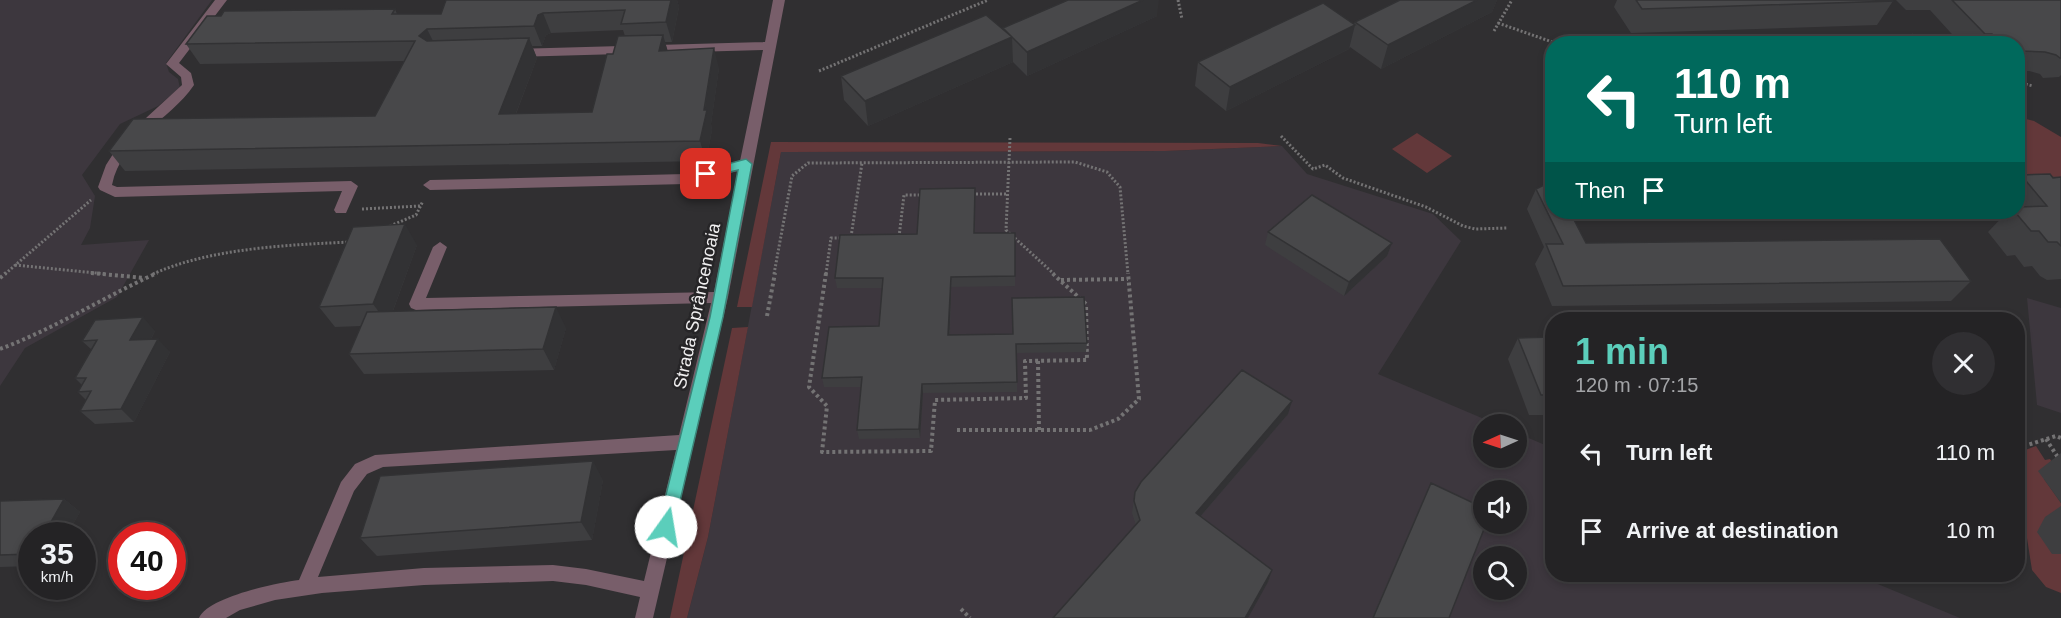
<!DOCTYPE html>
<html lang="en">
<head>
<meta charset="utf-8">
<style>
  body { margin:0; font-family:Arial,sans-serif; background:#302f32; color:#f1f3f6; height:100vh; display:flex; flex-direction:column; font-size:22px; white-space:nowrap }
  * { box-sizing:border-box; margin:0 }
  p { font-size:20px; color:#a3a4a7 }
  .icon { flex:none; width:33px; height:33px; fill:none; stroke:currentColor; stroke-width:2; stroke-linecap:round; stroke-linejoin:round }
  .map { position:relative; flex:1; overflow:hidden }
  .sheet { position:absolute; left:1545px; top:312px; width:480px; height:270px; display:flex; flex-direction:column; background:#242325; border-radius:24px; box-shadow:0 3px 9px #0003,0 0 0 2px #414042 }
  .sheet>* { flex:none }
  .top-card { position:absolute; left:1545px; top:36px; width:480px; height:183px; border-radius:24px; box-shadow:0 3px 9px #0003,0 0 0 2px #414042; background:#00695c; color:#fff; overflow:hidden }
  .needle { width:39px; rotate:267deg }
  .tools { position:absolute; left:1473px; top:414px; display:grid; gap:12px }
  .tools a { display:grid; place-items:center; width:54px; height:54px; border-radius:50%; background:#242325; box-shadow:0 3px 9px #0003,0 0 0 2px #414042; font-size:30px }
  .speed { position:absolute; left:18px; top:522px; display:flex; gap:12px; font-size:30px; font-weight:700; text-align:center }
  .speed>* { display:grid; place-content:center; width:78px; height:78px; border-radius:50%; background:#242325; box-shadow:0 3px 9px #0003,0 0 0 2px #414042; line-height:1 }
  .speed small { font-size:15px; font-weight:400 }
  .speed .limit { border:9px solid #d22; background:#fff; color:#111 }
  .pin { position:absolute; display:grid; place-items:center; width:51px; height:51px; color:#fff; margin:-26px; border-radius:12px; box-shadow:0 3px 9px #0006 }
  .me { position:absolute; width:66px; margin:-33px; rotate:13deg; stroke-linejoin:round; filter:drop-shadow(0 0 4px #0008) }
  .turn { display:flex; align-items:center; gap:21px; height:126px; padding:0 30px; font-size:27px }
  .turn .icon { width:78px; height:78px; stroke-width:2.5 }
  .turn b { display:block; font-size:42px; line-height:51px }
  .then { display:flex; align-items:center; height:57px; padding:0 30px; background:#0003; gap:12px; font-size:22px }
  .round { display:grid; place-items:center; flex:none; width:63px; height:63px; border-radius:32px; background:#302f32 }
  .summary { display:flex; align-items:center; justify-content:space-between; height:102px; padding:0 30px }
  h1 { font-size:36px; font-weight:600; line-height:45px; color:#5bcebb }
  ul { padding:0; list-style:none }
  li { display:flex; align-items:center; gap:18px; height:78px; padding:0 30px }
  li div { flex:1 }
  li b { display:block; font-size:22px }
  li em { font-style:normal }
  .map>svg:first-child { display:block }
  .built { fill:#3d373e; fill-rule:evenodd }
  .green { fill:#63383a }
  .lines { fill:none; stroke-linecap:round; stroke-linejoin:round }
  .path-far1 { stroke:#747374; stroke-width:3; stroke-dasharray:2 2; stroke-linecap:butt }
  .path { stroke:#747374; stroke-width:4; stroke-dasharray:3 3; stroke-linecap:butt }
  .minor { fill:#785e6a; fill-rule:evenodd }
  .wall { fill:#3e3e40; fill-rule:evenodd }
  .shaded-wall { fill:#323234 }
  .building { fill:#48484a; stroke:#323234; stroke-width:1.5 }
  .route { fill:#5bcebb; stroke:#3b867a; stroke-width:1.5 }
  .labels { text-anchor:middle; stroke-width:5; stroke-linejoin:round; paint-order:stroke }
  .street-label { font-size:18px; fill:#f0eff0; stroke:#262527 }
</style>
</head>
<body>
<div class="map">
<svg width="2061" height="618" viewBox="0 0 2061 618">
  <rect width="100%" height="100%" fill="#302f31"/>
  <path class="built" d="M0,0H212L166,63L169,72L178,79L180,88L158,106L120,124L82,175L95,196L90,228L81,245L149,240L117,297L25,348L0,386Z
    M1282,146L1307,174L1433,214L1461,241L1378,374L1496,424H1484V458H1516L1517,433L1552,448V574L1856,575L1960,618H687L708,537L781,152L1165,151ZM1484,490H1516V524H1484ZM1484,556H1516V590H1484Z
    M2027,298L2061,308V413L2037,405Z"/>
  <path class="green" d="M2018,117L2034,121L2061,137V210L2018,188Z
    M1417,133L1452,156L1427,173L1392,149Z
    M771,142L1258,143L1282,146L1165,151L781,152L752,307H737Z
    M748,327L708,537L687,618H670L732,328Z
    M2036,446L2045,460L2050,459L2059,473L2044,479L2061,503V517L2052,554H2061V593L2046,587L2032,570L2019,487L2020,452Z"/>
  <g class="lines">
    <path class="path-far1" d="M1178,0L1182,19
      M1498,23L1558,44
      M1494,31L1512,0
      M1912,35L1930,44
      M819,71L988,0
      M2018,82L2033,86
      M1281,136L1313,169L1325,165L1343,178L1426,207L1463,226L1475,229L1508,228
      M1010,138L1006,230L1054,274
      M972,194H1007
      M362,209L420,206
      M390,226L416,215L423,201
      M851,237L862,163
      M899,237L904,195H922
      M15,265L106,274
      M5,274L91,200
      M153,274C211,248 287,245 350,242
      M774,274L792,176L808,163L1075,162L1107,172L1120,187L1128,274
      M826,274L831,238H843"/>
    <path class="path" d="M91,273L145,278
      M826,273L809,387L827,406L822,452L931,451L935,400L1026,398L1025,361L1087,360L1086,304L1052,273
      M0,278L6,273
      M1061,280L1128,279
      M767,316L775,273
      M0,349C54,329 104,297 157,273
      M1038,361L1039,430
      M957,430H1090L1118,419L1139,399L1128,273
      M2046,439L2061,462
      M2018,448L2056,436L2061,438
      M961,609L970,618"/>
    <path class="minor" d="M215,0H227L179,63L191,73L194,85C169,122 122,137 112,185L117,187L351,181L358,186L346,213H336L334,210L342,191L115,197L100,190L98,187L106,165L122,140L182,85L181,77L166,64Z
      M773,0H785L728,297L653,618H635L640,597L586,585L553,581L424,585L322,593L275,600L240,610L226,618H199C208,597 276,583 299,580L341,482L355,464L375,455L679,435L711,303L416,310L411,308L409,304L433,247L440,242L447,247L426,298L714,292L738,171L686,184L430,190L423,185L430,180L686,174L740,161L763,50L514,57L508,53L514,49L765,42ZM676,450L644,581L586,569L553,565L424,568L318,577L354,491L367,474L383,467Z"/>
  </g>
  <path class="wall" d="M446,0H677L679,7L672,42H665L667,50L719,68L711,124L712,130L706,161L125,171L109,151L375,116L404,61L200,64L186,44L395,9L397,14H441ZM623,30L625,36L613,54L592,112L516,114L537,58L532,46H542L546,35L551,33Z
    M1400,0H1497L1492,12L1381,69L1350,47L1349,49L1226,111L1195,86L1198,62L1354,24L1355,22Z
    M1617,0H1892L1893,1L1877,25L1631,33L1614,7Z
    M1896,0H2061V75L2059,77L2043,78L2040,74L2029,71H2018V44H1961L1930,10H1906Z
    M1157,16L1027,76L1013,62L868,126L844,100L841,76L1003,30V28Z
    M2021,175L2061,177V279L2047,280L2040,276L2032,266L2024,267L2015,255L2007,256L1988,232L2007,212H2018V179Z
    M975,188V233H1015V286L951,287L950,335L1087,343L1086,352L1017,353V392L923,393L920,438L859,439L857,430L861,387H824L822,378L879,326L882,288H837L835,278L917,234Z
    M1536,189L1586,243L1971,281L1951,301L1552,306L1535,264L1544,247L1527,209Z
    M1268,232L1392,243L1387,256L1344,296L1265,245Z
    M417,245L393,311L566,328L554,370L364,374L349,354L361,326L335,327L319,307Z
    M155,331L151,339L170,352L134,422L95,424L80,411L86,400L78,392L82,385L75,378L92,350L82,341Z
    M1552,337V415H1529L1508,359L1518,338Z
    M1288,414L1201,516L1272,570L1268,582L1136,525L1132,513L1135,492Z
    M2061,453V503L2038,471Z
    M603,480L592,540L377,556L360,538Z
    M1431,483L1449,618H1372L1424,498Z
    M64,499L80,512L66,536H32V566L0,567V501Z
    M2061,506V554H2052L2037,532L2045,517Z"/>
  <path class="shaded-wall" d="M671,0H677L679,7L672,42L666,22Z
    M1143,0H1159L1157,16L1027,76V52Z
    M1477,0H1497L1492,12L1381,69L1388,45Z
    M543,13L551,33L546,35L542,46L534,26L538,15Z
    M1355,25L1349,49L1226,111L1230,87Z
    M427,29L437,49L419,36Z
    M663,35L669,55L659,51Z
    M1012,37L1013,62L868,126L865,101Z
    M529,38L537,58L508,134L499,114Z
    M714,48L719,68L711,124L712,130L706,161L700,141Z
    M405,224L417,245L388,324L373,304Z
    M1392,243L1387,256L1344,296L1349,282Z
    M951,277V287L949,345L948,335Z
    M556,307L566,328L554,370L543,349Z
    M143,317L155,331L143,354L130,340Z
    M158,339L170,352L134,422L121,409Z
    M922,384L923,393L920,438L919,429Z
    M1292,401L1288,414L1193,525L1196,513Z
    M593,461L603,480L592,540L581,522Z
    M64,499L80,512L66,536H43Z
    M1272,570L1268,582L1248,618H1245Z"/>
  <path class="building" d="M446,0H671L666,22L621,24L625,10L543,13L538,15L534,26L427,29L419,36L427,41L529,38L499,114L592,112L607,54H613L618,36L663,35L659,51L714,48L704,110H707L700,141L109,151L133,119L375,116L415,41L186,44L207,16H221L224,11L395,9L392,14H441Z
    M1068,0H1143L1027,52L1003,28Z
    M1400,0H1477L1388,45L1355,22Z
    M1636,0H1892L1893,1L1642,9Z
    M1952,0H2061V58H2060L2056,55L2045,52L2019,51L2018,50V44L1999,42L1992,34H1985Z
    M1323,3L1355,25L1230,87L1198,62Z
    M986,15L1012,37L865,101L841,76Z
    M2050,174L2053,178L2061,177V246L2057,242H2048L2039,231H2031L2015,212H2018V207L2047,206L2021,175Z
    M1552,181V212H1570L1586,243L1940,239L1971,281L1563,286L1546,244H1563L1536,189Z
    M975,188L974,233H1015V276L951,277L948,335L1013,334L1012,298L1084,297L1087,343L1016,344L1017,382L922,384L919,429L857,430L862,377L822,378L829,327L879,326L883,278H835L840,235L917,234L920,189Z
    M1312,195L1392,243L1349,282L1268,232Z
    M405,224L373,304L319,307L353,227Z
    M556,307L543,349L349,354L367,312Z
    M143,317L130,340L158,339L121,409L80,411L91,391L78,392L86,378H75L97,340L82,341L95,320Z
    M1552,337V395H1541L1518,338Z
    M1242,370L1292,401L1196,513L1272,570L1245,618H1053L1140,520L1134,501L1135,492L1141,482Z
    M593,461L581,522L360,538L380,476Z
    M1431,483L1484,508V524H1486L1449,618H1373Z
    M64,499L43,536H32V554L0,555V501Z"/>
  <path class="route" d="M746,159L752,164L723,317L674,527L672,532L666,534L660,532L658,527L710,317L738,170L706,178L700,174L701,171Z"/>
  <g class="labels">
    <g class="street-label">
      <text transform="translate(697 306) rotate(-78)" y="6">Strada Sprâncenoaia</text>
    </g>
  </g>
</svg>
<div class="tools">
<a><svg class="needle" viewBox="-14 -14 28 28"><path d="M0-13l5 13h-10z" fill="#e53935"/><path d="M0 13l5-13h-10z" fill="#a3a4a7"/></svg></a>
<a><svg class="icon" aria-label="sound" viewBox="0 0 24 24"><path d="M4 9h4l5-4v14l-5-4H4zM17 9q2 3 0 6"/></svg></a>
<a><svg class="icon" aria-label="search" viewBox="0 0 24 24"><circle cx="10" cy="10" r="6"/><path d="M15 15l6 6"/></svg></a>
</div>
<div class="speed"><div>35<small>km/h</small></div><div class="limit">40</div></div>
<div class="pin" style="left:706px;top:174px;background:#d93025"><svg class="icon" aria-label="arrive" viewBox="0 0 24 24"><path d="M6 21V4h12l-3 4 3 4H6"/></svg></div>
<svg class="me" style="left:666px;top:527px" viewBox="-20 -20 40 40"><circle r="19" fill="#fff"/><path d="M0-13L10 11 0 6-10 11z" fill="#5bcebb"/></svg>
<div class="top-card">
<div class="turn"><svg class="icon" aria-label="left" viewBox="0 0 24 24"><path d="M17 20v-9H6M10 6l-5 5 5 5"/></svg><div><b>110 m</b>Turn left</div></div>
<div class="then">Then<svg class="icon" aria-label="arrive" viewBox="0 0 24 24"><path d="M6 21V4h12l-3 4 3 4H6"/></svg></div>
</div>
<section class="sheet">
<div class="summary"><div><h1>1 min</h1><p>120 m · 07:15</p></div><a class="round"><svg class="icon" aria-label="close" viewBox="0 0 24 24"><path d="M6 6l12 12M18 6L6 18"/></svg></a></div>
<ul>
<li><svg class="icon" aria-label="left" viewBox="0 0 24 24"><path d="M17 20v-9H6M10 6l-5 5 5 5"/></svg><div><b>Turn left</b></div><em>110 m</em></li>
<li><svg class="icon" aria-label="arrive" viewBox="0 0 24 24"><path d="M6 21V4h12l-3 4 3 4H6"/></svg><div><b>Arrive at destination</b></div><em>10 m</em></li>
</ul>
</section>
</div>
</body>
</html>
